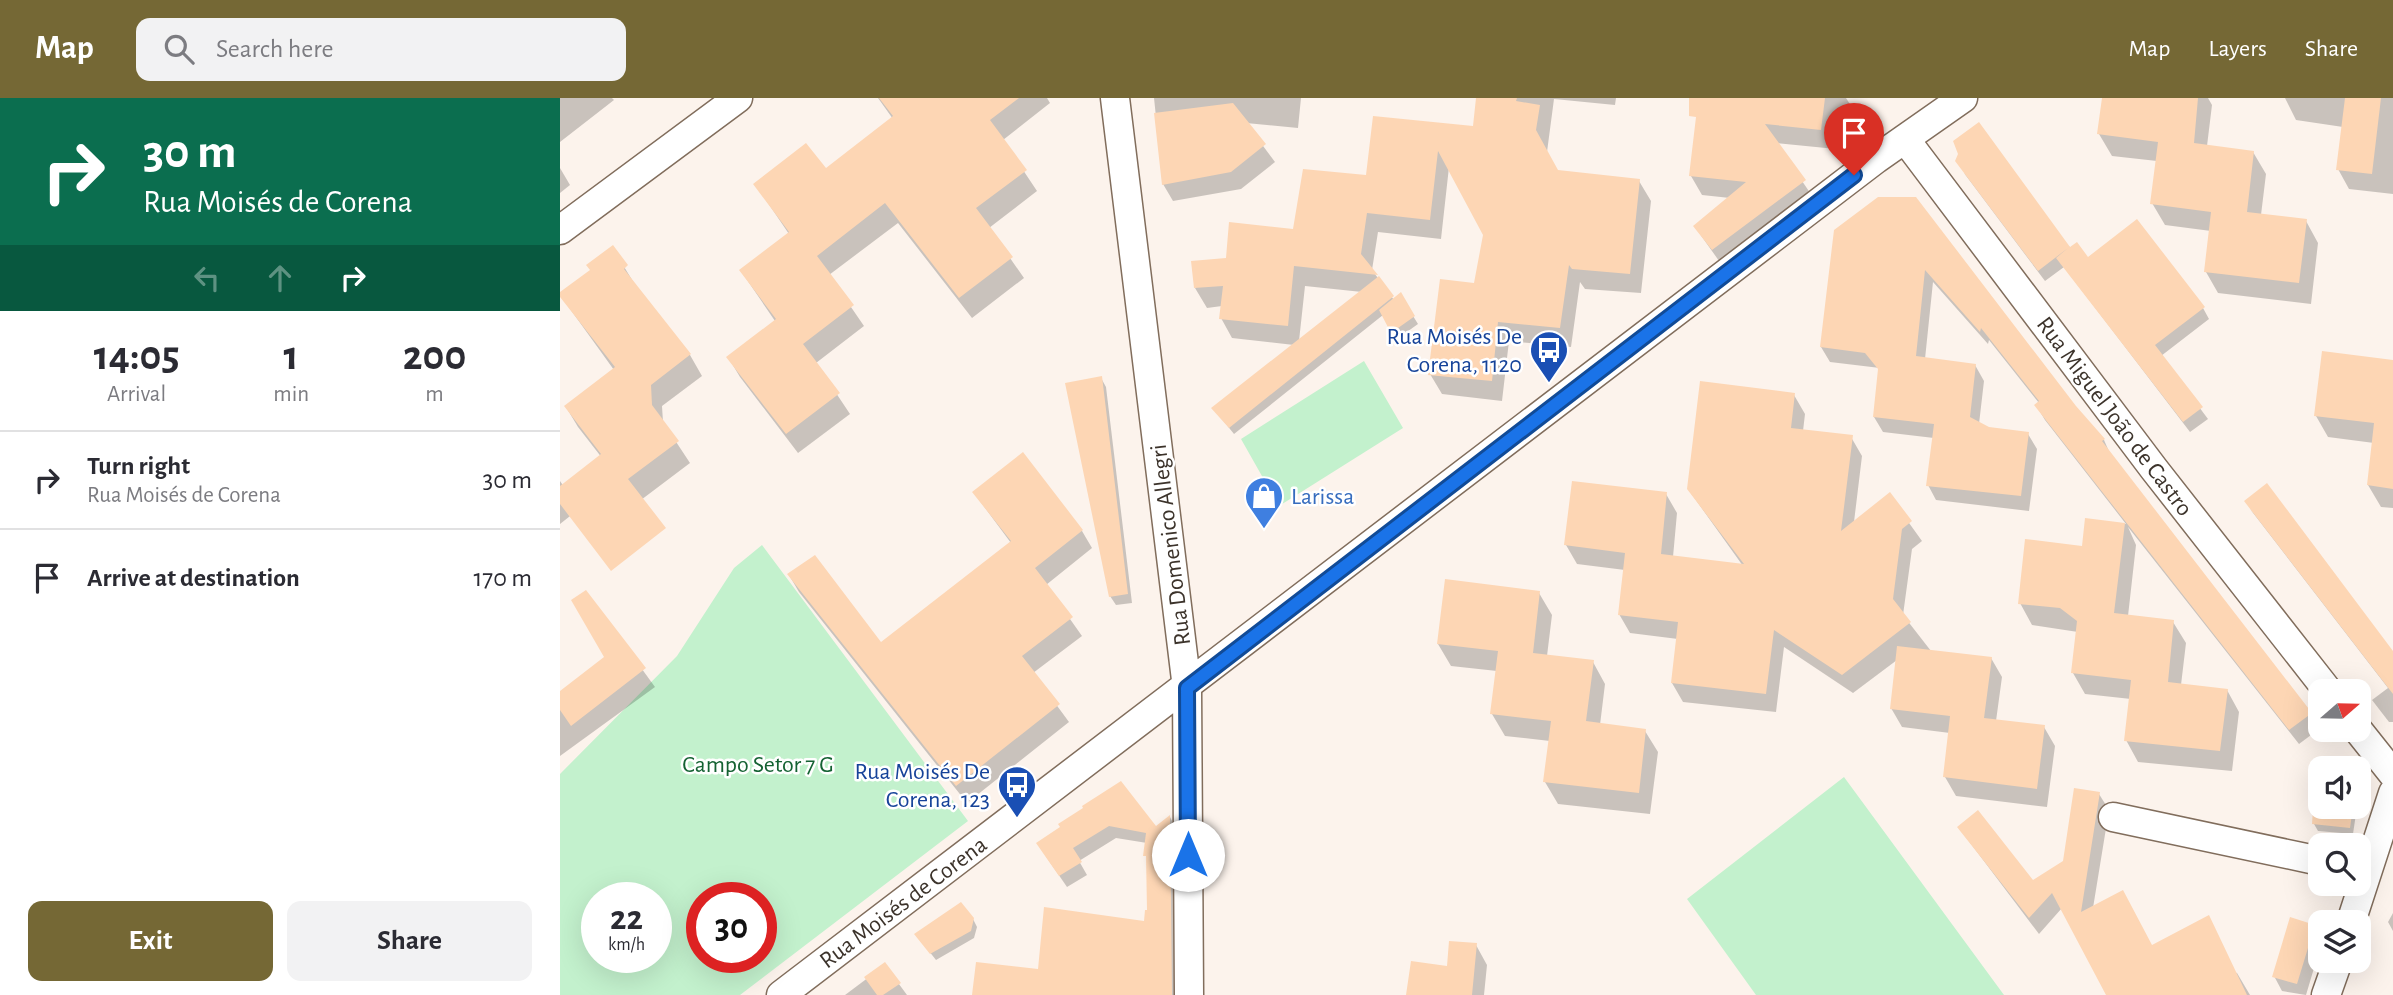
<!DOCTYPE html>
<html lang="en">
<head>
<meta charset="utf-8">
<style>
  body { margin:0; font-family:"Alegreya Sans",sans-serif; background:#f2f2f3; color:#2b2b33; height:100vh; display:flex; flex-direction:column; font-size:26px; white-space:nowrap }
  * { box-sizing:border-box; margin:0 }
  p { font-size:23px; color:#7c7c81 }
  .icon { flex:none; width:38px; height:38px; fill:none; stroke:currentColor; stroke-width:2; stroke-linecap:round; stroke-linejoin:round }
  .map { position:relative; flex:1; overflow:hidden }
  .drawer { display:flex; flex-direction:column; background:#fff; width:560px }
  .drawer>* { flex:none }
  .top-card { background:#0b6e4f; color:#fff; overflow:hidden }
  .needle { width:46px; rotate:70deg }
  .buttons { position:absolute; left:1748px; top:581px; display:grid; gap:14px }
  .buttons a { display:grid; place-items:center; width:63px; height:63px; border-radius:14px; background:#fff; box-shadow:0 7px 28px #0002; font-size:35px }
  .speed { position:absolute; left:21px; top:784px; display:flex; gap:14px; font-size:35px; font-weight:700; text-align:center }
  .speed>* { display:grid; place-content:center; width:91px; height:91px; border-radius:50%; background:#fff; box-shadow:0 7px 28px #0002; line-height:1 }
  .speed small { font-size:18px; font-weight:400 }
  .speed .limit { border:10px solid #d22; background:#fff; color:#111 }
  .pin { position:absolute; display:grid; place-items:center; width:60px; height:60px; color:#fff; margin:-72px -30px; border-radius:50% 50% 50% 0; rotate:-45deg; box-shadow:0 0 7px #0007 }
  .pin .icon { rotate:45deg }
  .me { position:absolute; width:77px; margin:-38px; rotate:0deg; stroke-linejoin:round; filter:drop-shadow(0 0 5px #0008) }
  .turn { display:flex; align-items:center; gap:24px; height:147px; padding:0 28px; font-size:32px }
  .turn .icon { width:91px; height:91px; stroke-width:2.5 }
  .turn b { display:block; font-size:49px; line-height:60px }
  .lanes { display:flex; align-items:center; height:66px; padding:0 28px; background:#0003; justify-content:center; gap:35px; direction:ltr }
  .lanes .off { opacity:.35 }
  .eta { display:flex; justify-content:space-evenly; align-items:center; height:119px; text-align:center }
  .eta b { font-size:42px; font-weight:700; line-height:49px }
  .action { display:flex; gap:14px; margin-top:auto; padding:14px 28px }
  .action a { flex:1; height:80px; border-radius:14px; background:#756835; color:#fff; font-size:28px; font-weight:700; line-height:80px; text-align:center }
  .action a+a { background:#f2f2f3; color:#2b2b33 }
  ul { padding:0; list-style:none }
  li { display:flex; align-items:center; gap:21px; height:98px; padding:0 28px; border-top:2px solid #e1e1e2 }
  li div { flex:1 }
  li b { display:block; font-size:26px }
  li em { font-style:normal }
  header { display:flex; align-items:center; gap:42px; box-sizing:border-box; height:98px; padding:0 35px; background:#756835; color:#fff }
  header strong { font-size:33px }
  nav { display:flex; gap:38px; margin-inline-start:auto; font-size:24px }
  .search { width:490px; height:63px; background:#f2f2f3; display:flex; align-items:center; gap:18px; box-sizing:border-box; padding:0 24px; border-radius:14px; color:#7c7c81; font-size:26px }
  main { display:flex; flex:1; min-height:0 }
  .map>svg:first-child { display:block }
  .green { fill:#c3f1cd; fill-rule:evenodd }
  .shadow { fill:#0003; fill-rule:evenodd }
  .building { fill:#fdd6b4 }
  .lines { fill:none; stroke-linecap:round; stroke-linejoin:round }
  .street-casing { stroke:#816d5c; stroke-width:31 }
  .street { stroke:#fff; stroke-width:28 }
  .route-casing { stroke:#114b97; stroke-width:18 }
  .route { stroke:#1a73e8; stroke-width:12 }
  .labels { text-anchor:middle; stroke-width:5; stroke-linejoin:round; paint-order:stroke }
  .transit-label { font-size:24px; fill:#164399; stroke:#fff; text-anchor:end }
  .street-label { font-size:24px; fill:#3c332b; stroke:#fff }
  .shop-label { font-size:24px; fill:#366cbe; stroke:#fff; text-anchor:start }
  .park-label { font-size:24px; fill:#146232; stroke:#fff }
</style>
</head>
<body>
<header>
<strong>Map</strong>
<div class="search"><svg class="icon" aria-label="search" viewBox="0 0 24 24"><circle cx="10" cy="10" r="6"/><path d="M15 15l6 6"/></svg>Search here</div>
<nav><a>Map</a><a>Layers</a><a>Share</a></nav>
</header>
<main>
<section class="drawer">
<div class="top-card">
<div class="turn"><svg class="icon" aria-label="right" viewBox="0 0 24 24"><path d="M7 20v-9h11M14 6l5 5-5 5"/></svg><div><b>30 m</b>Rua Moisés de Corena</div></div>
<div class="lanes"><svg class="icon off" aria-label="left" viewBox="0 0 24 24"><path d="M17 20v-9H6M10 6l-5 5 5 5"/></svg><svg class="icon off" aria-label="ahead" viewBox="0 0 24 24"><path d="M12 20V5M6 11l6-6 6 6"/></svg><svg class="icon" aria-label="right" viewBox="0 0 24 24"><path d="M7 20v-9h11M14 6l5 5-5 5"/></svg></div>
</div>
<div class="eta">
<div><b>14:05</b><p>Arrival</p></div>
<div><b>1</b><p>min</p></div>
<div><b>200</b><p>m</p></div>
</div>
<ul>
<li><svg class="icon" aria-label="right" viewBox="0 0 24 24"><path d="M7 20v-9h11M14 6l5 5-5 5"/></svg><div><b>Turn right</b><p>Rua Moisés de Corena</p></div><em>30 m</em></li>
<li><svg class="icon" aria-label="arrive" viewBox="0 0 24 24"><path d="M6 21V4h12l-3 4 3 4H6"/></svg><div><b>Arrive at destination</b></div><em>170 m</em></li>
</ul>
<div class="action"><a>Exit</a><a>Share</a></div>
</section>
<div class="map">
<svg width="1833" height="897" viewBox="0 0 1833 897">
  <rect width="100%" height="100%" fill="#fcf3ec"/>
  <path class="green" d="M804,263L843,330L719,408L681,341Z
    M202,447L408,723L180,897H0V676L117,558L174,470ZM37,800H96V859H37ZM142,800H201V859H142Z
    M1284,679L1444,897H1196L1127,801Z"/>
  <path class="shadow" d="M0,0H52L54,2L0,44Z
    M318,0H487L490,5L443,42L477,93L429,130L464,180L412,220L338,125L269,177L304,228L256,265L290,316L238,355L180,279L168,259L215,223L181,173L229,136L195,86L266,72L333,21Z
    M594,0H741L738,30L686,25L715,64L681,91L613,103L603,86Z
    M917,0H1056L1055,7L994,1L987,54L998,74L1079,83L1091,103L1081,195L1025,191L1020,184L1011,249L949,243L942,303L882,296L870,276L915,187L925,137L889,69L881,141L818,134L812,172L834,202L840,197L858,226L837,241L823,217L674,336L653,310L734,247L672,240L661,220L662,208L647,210L635,190L667,162L735,132L808,79L914,30ZM745,188L802,194L739,243Z
    M1139,0H1286L1313,42L1296,53L1216,45L1255,102L1164,170L1135,129L1170,100L1142,97L1131,78Z
    M1544,0H1648L1652,7L1647,48L1693,54L1706,76L1701,117L1746,123L1758,145L1751,206L1658,195L1646,174L1651,133L1605,127L1592,105L1597,63L1552,58L1539,36Z
    M1725,0H1833V96L1789,91L1778,71L1783,29L1736,22Z
    M0,70L10,87L0,95Z
    M1404,75L1527,161L1643,210L1649,221L1601,258L1648,321L1630,334L1504,169L1485,183Z
    M1319,101L1544,342L1551,358L1759,631L1739,646L1568,429L1576,447L1568,518L1613,524L1626,545L1621,587L1667,592L1679,614L1672,673L1578,664L1566,642L1571,601L1525,596L1513,575L1518,534L1472,527L1460,505L1523,450L1526,422L1566,426L1485,322L1476,307L1479,305L1429,242L1428,246L1373,184L1365,261L1415,267L1424,283L1419,326L1428,331L1468,336L1477,351L1469,413L1376,402L1368,387L1374,340L1323,334L1314,319L1320,270L1270,264L1261,249Z
    M52,149L77,190L130,257L142,278L102,308L103,324L130,365L77,405L18,329L6,309L54,272L0,197L31,173Z
    M1833,264V410L1821,409L1808,387L1814,345L1768,339L1756,318Z
    M541,280L546,289L572,505L556,507L550,498Z
    M1234,297L1245,316L1243,333L1291,339L1302,358L1294,424L1329,397L1362,443L1352,451L1343,517L1371,553L1431,560L1442,579L1436,623L1484,629L1495,648L1487,709L1396,698L1385,679L1390,635L1342,629L1331,610L1337,562L1293,595L1224,549L1216,614L1123,604L1112,585L1118,541L1070,535L1059,516L1065,472L1017,466L1006,447L1106,396L1117,415L1113,459L1183,468L1128,391Z
    M0,383L19,411L0,426Z
    M414,395L522,433L532,450L486,487L522,538L473,575L509,624L407,705L239,494L229,477L321,546L451,445Z
    M1690,411L1833,554V624H1829L1812,602L1828,590Z
    M26,494L95,589L0,658V596L46,560Z
    M979,495L992,517L987,558L1033,564L1045,586L1040,627L1085,633L1098,654L1090,716L998,706L985,684L990,643L945,638L932,616L937,573L891,568L878,546Z
    M1760,692V709H1797L1793,736L1758,733L1754,726L1756,694Z
    M1539,696L1549,712L1533,810L1592,849L1677,875L1690,897H1548L1502,810L1479,836L1399,730L1472,784L1504,764Z
    M525,711L596,730L610,719L616,731L618,897H414L479,873L586,825L589,814L587,745L556,740L519,763L527,777L507,789L485,757Z
    M1833,815V833L1828,824Z
    M413,821L417,829L414,840L376,862L361,843Z
    M1754,829L1760,840V850L1746,897L1722,893L1714,878Z
    M916,847L927,867L924,897H848Z
    M325,867L347,897H285Z"/>
  <path class="building" d="M319,0H459L430,22L467,72L416,110L453,159L399,200L325,105L257,158L294,207L243,246L280,295L226,336L166,259L216,221L179,172L229,134L193,86L246,45L266,70L333,18Z
    M916,0H957L956,3L980,7L976,32L998,72L1080,81L1070,176L1012,171L1009,167L1000,230L938,224L932,283L868,277L880,181L914,185L923,137L878,53L870,122L807,115L801,156L818,177L734,168L728,228L659,221L663,188L634,190L631,163L666,160L669,124L733,131L743,71L806,77L813,18L913,28Z
    M1129,0H1265L1261,32L1205,26L1246,82L1152,152L1133,128L1186,84L1129,78L1136,19L1129,18Z
    M1542,0H1638L1634,45L1694,53L1687,114L1747,121L1739,185L1644,174L1651,114L1590,106L1598,44L1537,36Z
    M1785,0H1821L1812,76L1776,72Z
    M673,5L706,46L671,74L602,87L594,15Z
    M1419,24L1510,149L1517,144L1528,159L1577,121L1645,209L1595,247L1643,309L1623,324L1496,160L1508,150L1478,173L1395,63L1398,56L1393,43Z
    M1318,99H1356L1516,308L1545,341L1542,343L1752,615L1729,632L1474,307L1479,303L1421,230L1420,234L1365,172L1356,258L1416,266L1410,319L1429,329L1469,334L1461,398L1366,388L1374,326L1313,319L1318,271L1305,255L1260,249L1274,132Z
    M53,147L68,167L64,171L131,256L91,287L92,307L119,343L68,381L106,430L51,473L0,406V388L41,356L4,308L55,269L0,199V194L30,172L26,167Z
    M819,178L834,198L669,330L651,310Z
    M841,194L855,218L831,235L819,212Z
    M1762,253L1833,262V391L1807,387L1814,325L1754,318Z
    M542,278L568,496L549,499L505,285Z
    M1140,283L1235,295L1231,330L1293,337L1281,433L1330,394L1352,423L1342,431L1333,501L1351,524L1282,577L1214,532L1206,596L1111,585L1118,524L1058,517L1065,455L1004,447L1012,383L1107,394L1101,456L1184,466L1127,391Z
    M463,354L523,432L475,470L513,519L462,558L500,606L396,688L227,476L255,457L321,544L451,443L412,394Z
    M1707,385L1833,553V596L1684,403Z
    M1525,420L1565,425L1554,515L1614,522L1608,584L1668,591L1660,653L1564,643L1571,582L1511,575L1517,523L1500,510L1458,506L1465,441L1522,448Z
    M885,481L980,493L973,555L1034,562L1026,623L1086,631L1079,695L983,684L991,623L930,616L938,553L877,546Z
    M26,492L86,570L11,628L0,612V593L44,559L11,502Z
    M1337,548L1432,559L1424,620L1485,627L1477,691L1383,679L1390,618L1330,611Z
    M561,683L596,728L610,717L612,897H412L416,864L478,871L484,809L584,823L585,812H587L586,758H583L586,735L549,728L513,750L522,764L499,778L476,745L500,729L498,726L523,710L522,708Z
    M1514,690L1540,694L1521,814L1563,792L1592,847L1649,817L1687,897H1546L1492,795L1469,820L1397,729L1418,712L1473,782L1503,763Z
    M1754,696H1760V709H1793L1790,730L1752,726Z
    M401,804L414,820L411,833L370,856L354,836Z
    M1730,819L1755,827L1737,886L1712,879Z
    M889,843L917,845L912,897H846L851,863L887,868Z
    M325,864L341,885L323,897H317L304,879Z"/>
  <g class="lines">
    <defs>
      <path id="street" d="M555,0L627,590L629,897
        M1345,41L1594,371L1768,593
        M0,132L178,0
        M1798,632L1833,676
        M1553,719L1760,763
        M1791,824L1833,695
        M221,897L1316,61L1403,0
        M1766,897L1778,863"/>
    </defs>
    <use href="#street" class="street-casing"/>
    <use href="#street" class="street"/>
  </g>
  <g class="lines">
    <defs>
      <path id="route" d="M628,757L627,590L1294,77"/>
    </defs>
    <use href="#route" class="route-casing"/>
    <use href="#route" class="route"/>
  </g>
  <defs>
    <symbol id="bus-pin" viewBox="-11 -11 22 30"><path d="M0 17L-7.5 6A9.5 9.5 0 1 1 7.5 6Z" fill="#1a4fb4" stroke="#fff"/><path d="M-5-6H5V4H4V6H2V4H-2V6H-4V4H-5ZM-3.5-4V0h7V-4ZM-3.5 1.2v1.5H-2V1.2ZM2 1.2v1.5H3.5V1.2Z" fill="#fff"/></symbol>
    <symbol id="shop-pin" viewBox="-11 -11 22 30"><path d="M0 17L-7.5 6A9.5 9.5 0 1 1 7.5 6Z" fill="#3f7fe0" stroke="#fff"/><path d="M-5-2.5h2.3a2.7 3.5 0 0 1 5.4 0H5L5.5 6h-11ZM-1.5-2.5h3a1.5 2.3 0 0 0-3 0Z" fill="#fff"/></symbol>
  </defs>
  <g fill-rule="evenodd">
    <use href="#bus-pin" x="967" y="230" width="44" height="60"/>
    <use href="#shop-pin" x="682" y="376" width="44" height="60"/>
    <use href="#bus-pin" x="435" y="665" width="44" height="60"/>
  </g>
  <g class="labels">
    <g class="transit-label">
      <text x="962" y="246">Rua Moisés De<tspan x="962" dy="28">Corena, 1120</tspan></text>
      <text x="430" y="681">Rua Moisés De<tspan x="430" dy="28">Corena, 123</tspan></text>
    </g>
    <g class="street-label">
      <text transform="translate(1555 318) rotate(53)" y="8">Rua Miguel João de Castro</text>
      <text transform="translate(610 447) rotate(-97)" y="8">Rua Domenico Allegri</text>
      <text transform="translate(343 804) rotate(-37)" y="8">Rua Moisés de Corena</text>
    </g>
    <g class="shop-label">
      <text x="731" y="406">Larissa</text>
    </g>
    <g class="park-label">
      <text x="198" y="674">Campo Setor 7 G</text>
    </g>
  </g>
</svg>
<div class="buttons">
<a><svg class="needle" viewBox="-14 -14 28 28"><path d="M0-13l5 13h-10z" fill="#e53935"/><path d="M0 13l5-13h-10z" fill="#7c7c81"/></svg></a>
<a><svg class="icon" aria-label="sound" viewBox="0 0 24 24"><path d="M4 9h4l5-4v14l-5-4H4zM17 9q2 3 0 6"/></svg></a>
<a><svg class="icon" aria-label="search" viewBox="0 0 24 24"><circle cx="10" cy="10" r="6"/><path d="M15 15l6 6"/></svg></a>
<a><svg class="icon" aria-label="layers" viewBox="0 0 24 24"><path d="M12 4l9 5-9 5-9-5zM3 14l9 5 9-5"/></svg></a>
</div>
<div class="speed"><div>22<small>km/h</small></div><div class="limit">30</div></div>
<div class="pin" style="left:1294px;top:77px;background:#d93025"><svg class="icon" aria-label="arrive" viewBox="0 0 24 24"><path d="M6 21V4h12l-3 4 3 4H6"/></svg></div>
<svg class="me" style="left:628px;top:757px" viewBox="-20 -20 40 40"><circle r="19" fill="#fff"/><path d="M0-13L10 11 0 6-10 11z" fill="#1a73e8"/></svg>
</div>
</main>
</body>
</html>
